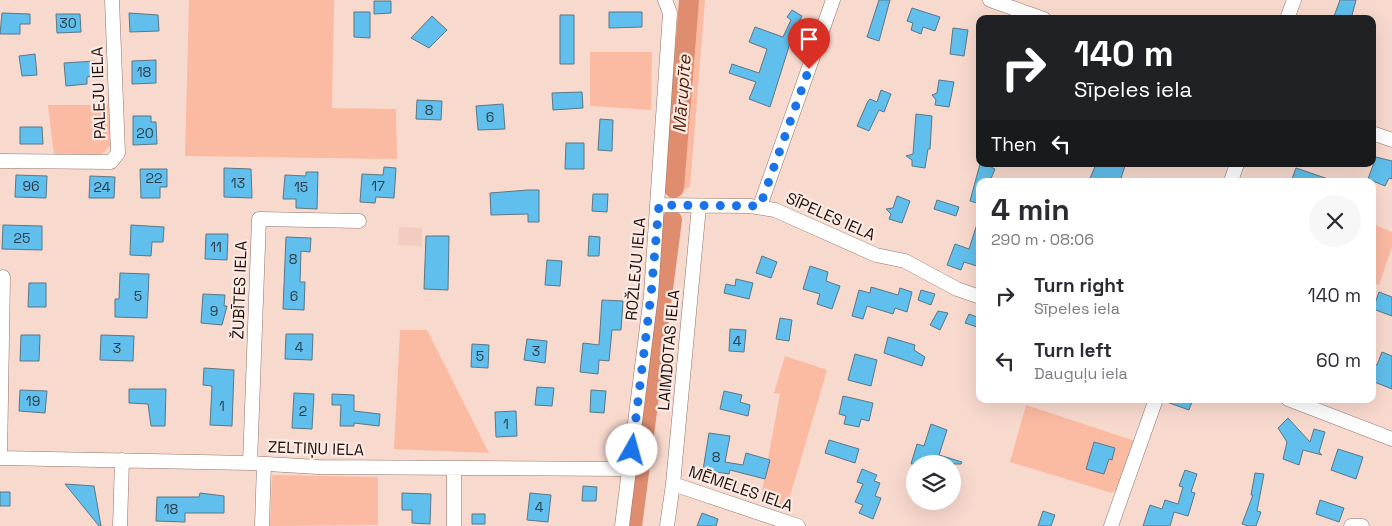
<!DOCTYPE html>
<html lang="en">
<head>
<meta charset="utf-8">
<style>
  body { margin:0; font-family:"Space Grotesk",sans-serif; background:#f7f7f7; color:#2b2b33; height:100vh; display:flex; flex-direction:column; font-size:19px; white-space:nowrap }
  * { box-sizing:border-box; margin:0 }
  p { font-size:16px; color:#7c7c81 }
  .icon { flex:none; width:28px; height:28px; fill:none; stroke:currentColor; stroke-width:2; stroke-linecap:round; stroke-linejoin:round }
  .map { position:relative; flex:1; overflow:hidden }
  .side { position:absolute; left:976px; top:178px; width:400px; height:225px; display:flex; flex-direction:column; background:#fff; border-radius:10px; box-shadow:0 5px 20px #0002 }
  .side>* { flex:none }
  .hud { position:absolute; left:976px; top:15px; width:400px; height:152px; border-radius:10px; box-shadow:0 5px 20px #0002; background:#202124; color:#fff; overflow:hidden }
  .fabs { position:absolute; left:906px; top:455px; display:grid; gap:10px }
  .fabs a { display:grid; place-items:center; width:55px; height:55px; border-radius:50%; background:#fff; box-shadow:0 5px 20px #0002; font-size:25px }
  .pin { position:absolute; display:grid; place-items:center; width:42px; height:42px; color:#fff; margin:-51px -21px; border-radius:50% 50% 50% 0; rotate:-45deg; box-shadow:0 0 5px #0007 }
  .pin .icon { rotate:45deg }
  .me { position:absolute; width:55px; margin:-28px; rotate:7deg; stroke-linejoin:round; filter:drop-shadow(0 0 4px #0008) }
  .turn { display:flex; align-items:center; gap:18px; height:105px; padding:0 15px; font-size:22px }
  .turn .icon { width:65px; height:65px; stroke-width:2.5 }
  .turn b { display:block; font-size:35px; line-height:42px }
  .then { display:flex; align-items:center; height:48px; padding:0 15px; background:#0003; gap:10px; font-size:19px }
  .round { display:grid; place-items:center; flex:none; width:52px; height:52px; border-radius:26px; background:#f7f7f7 }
  .headline { display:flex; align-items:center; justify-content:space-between; height:85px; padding:0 15px }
  h1 { font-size:30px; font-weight:600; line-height:38px }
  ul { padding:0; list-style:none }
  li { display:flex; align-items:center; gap:15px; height:65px; padding:0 15px }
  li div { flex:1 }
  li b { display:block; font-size:19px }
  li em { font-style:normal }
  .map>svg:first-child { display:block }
  .built { fill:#f2ccbe }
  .green { fill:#fbbaa2 }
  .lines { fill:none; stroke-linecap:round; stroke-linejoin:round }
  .river { stroke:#e08d6f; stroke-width:20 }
  .building { fill:#60bfec; stroke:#5b7684 }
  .street-casing { stroke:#91756b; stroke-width:15 }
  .street { stroke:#fff; stroke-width:14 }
  .route { stroke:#1a73e8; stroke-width:9; stroke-dasharray:0 16.2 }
  .labels { text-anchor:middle; stroke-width:4.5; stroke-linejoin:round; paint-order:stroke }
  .number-label { font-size:14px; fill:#2e3d46 }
  .street-label { font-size:16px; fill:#1d120f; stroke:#fdeae3 }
  .water-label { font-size:18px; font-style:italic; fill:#521e08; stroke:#fdeae3 }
</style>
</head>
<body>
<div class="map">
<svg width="1392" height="526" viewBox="0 0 1392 526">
  <rect width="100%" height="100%" fill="#f8d9ce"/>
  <path class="built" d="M399,227L422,228V246L398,245Z"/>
  <path class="green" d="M189,0H334L332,108L396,109L397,159L185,156Z
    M681,0H705L690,187L669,198L665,192Z
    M590,52H652L651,110L590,106Z
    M48,105H110L112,144L102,154L54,156Z
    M1373,224L1392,232V247L1379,285L1373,283Z
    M400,330H427L489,453L394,449Z
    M785,356L827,370L786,510L760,502L780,394L774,393Z
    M1026,405L1135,441L1120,487L1112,493L1010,462Z
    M272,475L378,477V525L270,526Z"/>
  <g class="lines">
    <path class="river" d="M674,188L689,0
      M632,526L672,220"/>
  </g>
  <path class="building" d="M879,0H890L879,41L867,37Z
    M1340,0H1356L1351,19H1333Z
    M374,1H391V13L374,14Z
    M912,8L940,17L935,31L923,27L921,34L911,30L913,23L907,21Z
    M792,10L802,16L794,31L799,33L796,42L791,40L770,107L749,99L756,82L729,73L732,64L759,73L767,49L749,42L755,27L783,37L791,20L787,17Z
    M354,12H370V38L354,37Z
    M609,12H642V27L609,28Z
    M2,13L30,14V24H20V34H0Z
    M129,13L158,15L159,31L130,32Z
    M56,14H80L81,32L57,33Z
    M560,15H574V64H560Z
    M432,16L447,30L429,48L411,38Z
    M953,28L968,30L964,56L950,54Z
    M35,54L37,75L22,76L19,56Z
    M156,60V83L132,84V61Z
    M95,61L96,76L87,77V84L66,86L64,63Z
    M939,80L954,82L949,107L935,105L936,100L932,95L937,93Z
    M881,90L891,94L884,112L879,110L869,131L857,126L868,101L870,99L877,102Z
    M582,92L583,108L553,110L552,93Z
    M417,100L442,101L441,120L416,119Z
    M503,104L505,129L478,130L476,106Z
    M916,114L932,116L930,149H928L925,168L912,166V160L906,156L913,154Z
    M133,116H151V122H156L157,144L133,145Z
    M600,119L613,120L612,151L598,150Z
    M20,127H42L43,144H20Z
    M566,143H584V169H565Z
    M1376,157L1392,161V179L1389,178L1385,186L1368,179Z
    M980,164H992L991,167L995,169L990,181H980V204L970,201Z
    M1096,164H1117L1125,166L1120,181H1089Z
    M384,167L396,168L394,198L376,197L375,203L360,202L362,174L383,175Z
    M224,168L251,169L252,198L224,197Z
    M1296,168L1331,180V181H1299L1292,179Z
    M140,169H167V187H160V198H141Z
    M306,172H318L317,209L296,208V199H283L285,175L306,176Z
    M16,175L47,176L46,198L15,197Z
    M90,176L115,177L114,198H89Z
    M528,190H539V222H528V214L491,215L490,193Z
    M593,194H608L607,212L592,211Z
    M897,196L910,201L902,223L889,219L891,214L886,209L893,208Z
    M937,200L959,207L956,216L934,209Z
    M978,221L980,267L964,262L961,270L947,265L955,244L969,249Z
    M3,225L42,226V250L2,249Z
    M131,225L164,227L163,242H152L151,256L130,255Z
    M206,234H228L227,260L205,259Z
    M426,236H449L448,290L424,289Z
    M589,236L600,237L599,256H588Z
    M286,237L311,238L310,252L301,251L300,282H305L304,310L283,309Z
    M762,256L777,262L771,278L756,273Z
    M547,260L562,261L560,286L545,285Z
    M810,266L828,272L826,281L840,286L832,309L817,304L820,294L803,289Z
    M120,273L149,274L147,318L115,317V299H119Z
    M736,279L753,283L749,299L724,293L726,284L735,286Z
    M29,283H46V307H28Z
    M871,287L898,295L900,288L912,292L907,312L895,308L893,314L867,306L863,319L852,316L859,290L870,293Z
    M921,290L935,294L931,305L918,300Z
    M1379,292L1392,297V316L1373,309Z
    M203,294L225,295L224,306H227L222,325L201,323Z
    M602,300L623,301L621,330H612L609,361L599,360L598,374L580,372L583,343L599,345Z
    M938,311L948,313L940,330L930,325Z
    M969,314L980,318V328L965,323Z
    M780,318L792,320L789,341L776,339Z
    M730,329L746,330L744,352L729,351Z
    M286,334H313L312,360L285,359Z
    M21,335H40L39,361H20Z
    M101,335L134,336L133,361L100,360Z
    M888,337L915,345L914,350L925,357L922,366L884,353Z
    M527,339L547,341L545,363L524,360Z
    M472,344L489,345L488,368L471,367Z
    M1382,352L1392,356V389L1372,381V364L1377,365Z
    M855,354L877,360L871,386L848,380Z
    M204,368L234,370L232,426L210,425L212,386L203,385Z
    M537,387L554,388L552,406L535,405Z
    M129,389H166L165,426H151L148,404L129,403Z
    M20,390L47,391L45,413L19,411Z
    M591,390L606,391L604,413L590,412Z
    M724,391L742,395L740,402L750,405L748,416L720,409Z
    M294,393L314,394L312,429L292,428Z
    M332,394L354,395V411L380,414L379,426L354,423V426H340L341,405H332Z
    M843,396L873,403L869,421L861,419L859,427L844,424L846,416L839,414Z
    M1165,399H1193L1189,410L1164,401Z
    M516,411L517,436L496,437L495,412Z
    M1288,418L1310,442L1314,429L1325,432L1319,452L1322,455L1303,450L1299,465L1283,459L1287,442L1278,428Z
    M931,424L947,430L939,455L962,462L961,464H911L917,444L924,446Z
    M709,433L730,436L725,462L743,465L746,453L770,460L765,479L730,470L729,474L703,470Z
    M829,440L859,449L855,463L825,453Z
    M1094,442L1115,448L1112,460L1109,459L1104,474L1086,469Z
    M1338,449L1363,457L1356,479L1331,470Z
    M862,469L877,475L874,481L880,483L875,496L881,498L873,519L859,513L863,505L855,502L863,484L857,482Z
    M1185,470L1197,474L1191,492L1195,493L1188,516L1174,512L1170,526H1143L1150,505L1162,509L1165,500L1178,504L1183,487L1179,486Z
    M1255,473L1264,474L1257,511L1261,512L1256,526H1248L1242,524L1253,495H1251Z
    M65,484L94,486L101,526H99Z
    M583,486L597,487L596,501H582Z
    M0,492H10V506H0Z
    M200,493L224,496V513H185V522L156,521L157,497H199Z
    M402,493L431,494L430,524L412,523V510H402Z
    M530,493L551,495L548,522L527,520Z
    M1320,500L1344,508L1339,522L1316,514Z
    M1043,511L1055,515L1051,526H1038Z
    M702,513L718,519L716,526H697Z
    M472,514H485V524H472Z"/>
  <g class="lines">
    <defs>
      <path id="street" d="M990,0L1044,19
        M1287,19L1294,0
        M1372,133L1392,140
        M0,161L111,162L118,153L112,0
        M1231,181L1237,164
        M659,205L750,206L775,210L876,255L905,261L957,289L980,297
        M760,206L833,0
        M1288,399L1392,439
        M0,458L250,463L318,467L630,469
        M0,458L3,277
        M250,463L259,219L359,221
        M454,470V526
        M673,484L798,526
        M120,526L122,460
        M262,526L264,464
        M622,526L651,295L670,13L665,0
        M667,526L673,484L699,206
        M1111,526L1156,399
        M1351,526H1362"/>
    </defs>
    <use href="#street" class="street-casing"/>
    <use href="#street" class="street"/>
  </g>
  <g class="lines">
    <path class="route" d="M632,450L651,295L659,205L760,206L809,69"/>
  </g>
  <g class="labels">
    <g class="number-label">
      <text x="68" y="28">30</text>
      <text x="144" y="77">18</text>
      <text x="429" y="115">8</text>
      <text x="490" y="122">6</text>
      <text x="145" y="138">20</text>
      <text x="154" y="183">22</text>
      <text x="238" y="188">13</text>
      <text x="31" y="191">96</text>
      <text x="378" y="191">17</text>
      <text x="102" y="192">24</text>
      <text x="301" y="192">15</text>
      <text x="22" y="243">25</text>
      <text x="216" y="252">11</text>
      <text x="293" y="264">8</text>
      <text x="138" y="301">5</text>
      <text x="294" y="301">6</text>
      <text x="214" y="316">9</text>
      <text x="737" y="346">4</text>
      <text x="299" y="352">4</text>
      <text x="117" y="353">3</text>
      <text x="536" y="356">3</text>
      <text x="480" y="361">5</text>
      <text x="33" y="406">19</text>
      <text x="222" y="411">1</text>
      <text x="303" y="416">2</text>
      <text x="506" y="429">1</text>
      <text x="716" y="462">8</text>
      <text x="539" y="512">4</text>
      <text x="171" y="514">18</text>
    </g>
    <g class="street-label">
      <text transform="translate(98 93) rotate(-92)" y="6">PALEJU IELA</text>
      <text transform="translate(831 216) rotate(24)" y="6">SĪPELES IELA</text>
      <text transform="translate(635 269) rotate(-85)" y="6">ROŽLEJU IELA</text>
      <text transform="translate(239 290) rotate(-88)" y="6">ŽUBĪTES IELA</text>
      <text transform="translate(668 350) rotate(-85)" y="6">LAIMDOTAS IELA</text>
      <text transform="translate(316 448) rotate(2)" y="6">ZELTIŅU IELA</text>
      <text transform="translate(741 488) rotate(19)" y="6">MĒMELES IELA</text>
    </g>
    <g class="water-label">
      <text transform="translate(682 94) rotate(-86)" y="6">Mārupīte</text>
    </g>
  </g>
</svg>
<div class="fabs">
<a><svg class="icon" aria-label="layers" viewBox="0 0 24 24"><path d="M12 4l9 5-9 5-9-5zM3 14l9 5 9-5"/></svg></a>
</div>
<div class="pin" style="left:809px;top:69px;background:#d93025"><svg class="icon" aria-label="arrive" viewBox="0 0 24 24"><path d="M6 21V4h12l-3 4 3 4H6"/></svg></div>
<svg class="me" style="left:632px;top:450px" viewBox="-20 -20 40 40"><circle r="19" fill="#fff"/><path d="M0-13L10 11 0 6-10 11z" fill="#1a73e8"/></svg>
<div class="hud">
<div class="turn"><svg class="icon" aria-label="right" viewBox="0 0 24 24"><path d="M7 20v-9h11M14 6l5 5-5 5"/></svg><div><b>140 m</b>Sīpeles iela</div></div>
<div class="then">Then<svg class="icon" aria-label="left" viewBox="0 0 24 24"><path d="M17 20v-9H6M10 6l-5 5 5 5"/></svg></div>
</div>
<section class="side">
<div class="headline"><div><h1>4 min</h1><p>290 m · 08:06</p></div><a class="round"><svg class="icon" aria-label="close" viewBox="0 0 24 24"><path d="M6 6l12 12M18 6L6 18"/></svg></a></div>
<ul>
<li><svg class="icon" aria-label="right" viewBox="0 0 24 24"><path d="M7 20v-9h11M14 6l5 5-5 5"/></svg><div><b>Turn right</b><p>Sīpeles iela</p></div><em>140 m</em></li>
<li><svg class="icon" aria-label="left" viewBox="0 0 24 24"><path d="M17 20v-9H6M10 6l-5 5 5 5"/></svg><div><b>Turn left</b><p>Dauguļu iela</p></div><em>60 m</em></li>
</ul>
</section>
</div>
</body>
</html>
